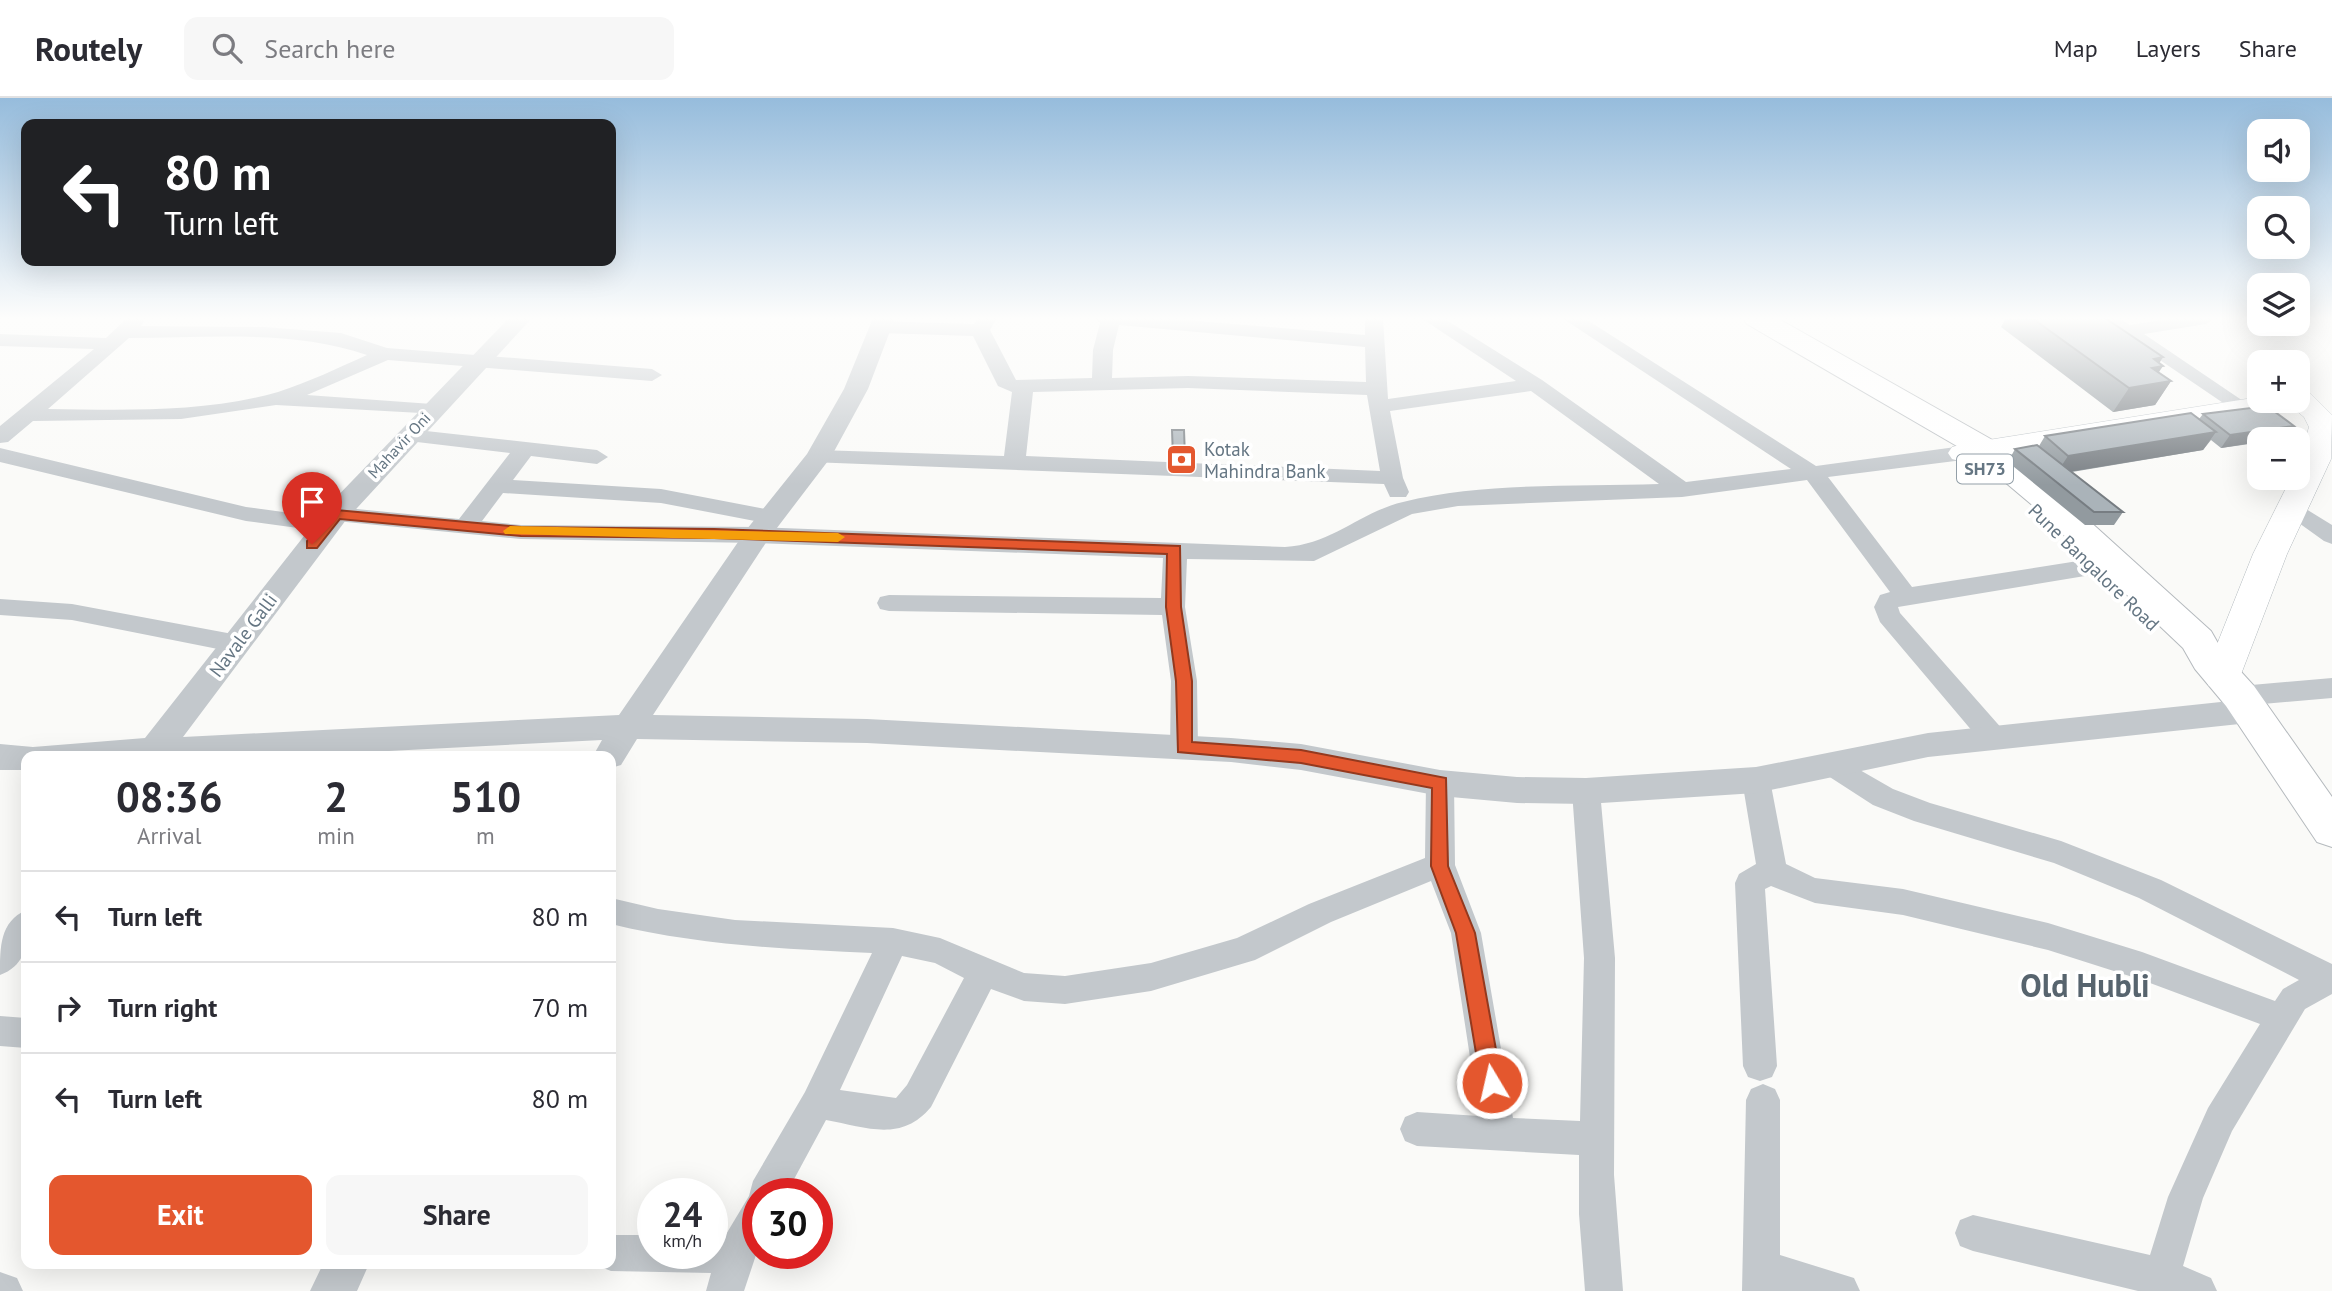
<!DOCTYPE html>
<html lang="en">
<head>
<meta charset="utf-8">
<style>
  body { margin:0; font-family:"PT Sans",sans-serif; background:#f7f7f7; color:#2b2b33; height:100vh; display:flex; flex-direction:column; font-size:26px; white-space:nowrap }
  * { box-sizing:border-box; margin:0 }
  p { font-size:23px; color:#7c7c81 }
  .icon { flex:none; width:38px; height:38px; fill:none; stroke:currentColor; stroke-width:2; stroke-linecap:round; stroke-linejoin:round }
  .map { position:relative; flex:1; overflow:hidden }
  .panel { position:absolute; left:21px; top:653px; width:595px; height:518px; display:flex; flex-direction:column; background:#fff; border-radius:14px; box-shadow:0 7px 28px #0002 }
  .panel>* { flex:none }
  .hud { position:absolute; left:21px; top:21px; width:595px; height:147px; border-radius:14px; box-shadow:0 7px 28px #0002; background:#202124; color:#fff; overflow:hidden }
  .fabs { position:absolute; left:2247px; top:21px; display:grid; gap:14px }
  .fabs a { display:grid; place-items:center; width:63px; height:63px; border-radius:14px; background:#fff; box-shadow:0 7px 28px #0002; font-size:35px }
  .speed { position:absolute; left:637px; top:1080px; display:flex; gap:14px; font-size:35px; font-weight:700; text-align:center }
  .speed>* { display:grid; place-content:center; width:91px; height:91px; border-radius:50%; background:#fff; box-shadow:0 7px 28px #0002; line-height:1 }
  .speed small { font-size:18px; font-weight:400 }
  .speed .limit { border:10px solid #d22; background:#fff; color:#111 }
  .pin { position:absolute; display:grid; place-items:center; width:60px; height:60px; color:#fff; margin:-72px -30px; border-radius:50% 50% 50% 0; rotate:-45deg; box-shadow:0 0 7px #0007 }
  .pin .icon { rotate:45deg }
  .me { position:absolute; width:77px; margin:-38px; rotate:351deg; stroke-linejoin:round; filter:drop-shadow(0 0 5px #0008) }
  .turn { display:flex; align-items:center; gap:24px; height:147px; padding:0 28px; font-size:32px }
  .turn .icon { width:91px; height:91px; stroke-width:2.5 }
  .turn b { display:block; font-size:49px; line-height:60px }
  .eta { display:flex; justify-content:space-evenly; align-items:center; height:119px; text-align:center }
  .eta b { font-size:42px; font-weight:700; line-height:49px }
  .cta { display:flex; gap:14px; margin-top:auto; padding:14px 28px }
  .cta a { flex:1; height:80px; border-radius:14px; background:#e4572e; color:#fff; font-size:28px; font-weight:700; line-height:80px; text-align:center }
  .cta a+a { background:#f7f7f7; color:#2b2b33 }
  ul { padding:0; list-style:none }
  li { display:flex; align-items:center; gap:21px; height:91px; padding:0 28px; border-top:2px solid #e1e1e2 }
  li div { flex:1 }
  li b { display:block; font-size:26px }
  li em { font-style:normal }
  header { display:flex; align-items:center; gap:42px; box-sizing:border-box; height:98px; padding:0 35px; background:#fff; border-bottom:2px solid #e1e1e2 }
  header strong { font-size:33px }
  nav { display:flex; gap:38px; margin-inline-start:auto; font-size:24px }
  .search { width:490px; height:63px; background:#f7f7f7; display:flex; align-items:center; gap:18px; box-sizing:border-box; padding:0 24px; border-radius:14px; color:#7c7c81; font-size:26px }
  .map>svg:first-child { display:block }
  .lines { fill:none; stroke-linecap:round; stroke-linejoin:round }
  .secondary-casing { stroke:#b3babf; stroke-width:1 }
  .primary-casing { stroke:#b5babe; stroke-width:2 }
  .minor { fill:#c3c8cc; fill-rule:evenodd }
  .tertiary { fill:#c3c8cc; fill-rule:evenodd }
  .secondary { fill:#fff; fill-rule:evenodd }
  .primary { fill:#fff; fill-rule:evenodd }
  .wall { fill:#929a9f }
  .shaded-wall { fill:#777d82 }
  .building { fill:#aab3b9; stroke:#777d82; stroke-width:2 }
  .route { fill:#e4572e; stroke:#94391e; stroke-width:2 }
  .slow { fill:#f59e0b }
  .labels { text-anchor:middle; stroke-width:7; stroke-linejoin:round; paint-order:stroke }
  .far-street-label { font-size:16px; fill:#657683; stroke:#fff }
  .shield { fill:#fff; stroke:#939fa8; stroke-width:2 }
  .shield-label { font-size:18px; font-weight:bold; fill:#657683 }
  .poi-label { font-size:19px; fill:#657683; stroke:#fff; text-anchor:start }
  .street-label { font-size:19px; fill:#657683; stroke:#fff }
  .near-district-label { font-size:32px; font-weight:bold; fill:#57646e; stroke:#fff }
</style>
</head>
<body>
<header>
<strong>Routely</strong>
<div class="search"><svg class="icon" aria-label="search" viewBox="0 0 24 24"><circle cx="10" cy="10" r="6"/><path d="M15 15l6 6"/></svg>Search here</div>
<nav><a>Map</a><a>Layers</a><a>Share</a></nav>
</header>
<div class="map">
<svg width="2332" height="1193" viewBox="0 0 2332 1193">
  <rect width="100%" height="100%" fill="#fafaf8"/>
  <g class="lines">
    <defs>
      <path id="secondary" d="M2300,292L2310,295L2332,317L2331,361L2287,456L2240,579L2235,588L2222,592L2209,588L2204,579L2253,456L2291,380H2298V367L2309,329L2304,319L2293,310L1963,364L1952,361L1948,355L1952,349L1963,346L2259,299V303H2298Z"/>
      <path id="primary" d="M1743,220H1777L1996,344L2055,392L2211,533L2223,554L2254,588L2332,699V749L2317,744L2226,608L2195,571L2183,550L2031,406L1974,358L1747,226Z"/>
    </defs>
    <use href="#secondary" class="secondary-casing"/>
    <use href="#primary" class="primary-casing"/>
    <path class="minor" d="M127,220H141L144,224L141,228L264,229L341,235L387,250L652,271L662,277L652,283L388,262L307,297L432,306L439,308L442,312L439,316L276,307L181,321L33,323L8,344L0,345V328L94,251L0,248V236L106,240ZM129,240C206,240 293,231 367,257C338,270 309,284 278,294C205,315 123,312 48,311Z
      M978,220H997L990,232L1016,282L1092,280L1093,252L1100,225L1094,220H1163L1365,237V220H1383L1388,301L1516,283L1421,220H1443L1542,282L1686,384L1791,371L1562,220H1584L1816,368L1963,348L1971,350L1974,355L1971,360L1963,362L1828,379L1912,489L2097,460L2105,462L2109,468L2105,474L2097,476L1898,509L1900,515L2004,633L2008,640L2004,647L1994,650L1984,647L1880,524L1874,509L1880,497L1890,494L1807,382L1682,399L1458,408L1412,416L1314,463L1187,461L1185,509L1197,583L1198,650L1194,657L1184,660L1174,657L1170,650L1171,583L1162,517L889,513L880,511L877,505L880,499L889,497L1161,500L1163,460L757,445L521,441L336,423L339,427L335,432L327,434L246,423L0,364V350L246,409L327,420L325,416L328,411L336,409L459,421L510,355L400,342L397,337L408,331L597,352L608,359L597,366L531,358L513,382L661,391L771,412L779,414L782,419L779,424L771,426L661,405L503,395L482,423L521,427L757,429L1285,449C1333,446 1360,414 1403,404C1484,384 1576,389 1659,386L1531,293L1390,313L1403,380L1409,394L1406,399H1390L1384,386L810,364L807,359L810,354L818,352L1004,358L1012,294L998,288L973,238L880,235L870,229L880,223L974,226ZM1119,227L1365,249L1366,284L1188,278L1112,280L1113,252ZM1188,290L1367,297L1380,373L1026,358L1033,294Z
      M2098,220H2119L2130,227L2174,220H2215L2206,226L2144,236L2252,309L2242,315L2235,313Z
      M2293,403L2332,427V446L2324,443L2285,415L2282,410L2285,405Z
      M0,501L72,506L238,537L247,540L251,546L247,552L238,555L72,522L0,517Z
      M2332,580V600L2240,608L2231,605L2227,598L2231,591L2240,588Z
      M1832,656L1893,691L1930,705L2061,743L2161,782L2332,866V896L2305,911L2232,1033L2203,1100L2183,1168L2211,1180L2217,1193H2138L1973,1153L1960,1148L1955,1135L1960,1122L1973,1117L2150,1157L2168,1099L2208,1010L2260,926L2142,882L2048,852L1903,817L1815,805L1771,788L1765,791L1777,968L1772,979L1760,983L1748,979L1743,968L1735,785L1739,776L1756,766L1742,682L1746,674L1756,671L1766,674L1770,682L1786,766L1815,780L1903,791L2048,825L2142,854L2275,903L2283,891L2299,882L2139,800L2054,765L1914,723L1873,707L1822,674L1818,667L1822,660Z
      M1440,674L1450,677L1454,685L1455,767L1481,835L1513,1020L1580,1023L1584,860L1572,693L1576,685L1586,682L1596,685L1600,693L1615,860L1614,1077L1623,1193H1585L1579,1116V1057L1417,1048L1405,1043L1400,1031L1405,1019L1417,1014L1479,1018L1451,835L1431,783L1331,824L1255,862L1151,893L1065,906L1024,903L991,891L931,1009C901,1045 866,1029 826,1022L786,1096H758V1151L744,1193H706L711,1175L611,1173L598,1168L597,1166H611V1137H653V1155H712V1138H725L749,1098L753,1083L805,994L872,855C783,851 697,847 611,826V800L658,811L735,822L893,830L940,840L1024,875L1065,878L1151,865L1237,840L1309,806L1425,760L1426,685L1430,677ZM902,858L935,865L964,880L907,987L896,1000L840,992Z
      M0,918L26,920V950L0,948Z
      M1763,986L1775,991L1780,1002V1157L1854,1180L1860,1193H1742L1746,1002L1751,991Z
      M0,1174L17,1180L23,1193H0Z"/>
    <path class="tertiary" d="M509,220H532L346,422L183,639L619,617L747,431L807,356L844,291L873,220H895L868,291L831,359L767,443L653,617L867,621L1231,640L1301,646L1440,672L1517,679L1586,680L1756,669L1928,635L2249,601L2260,605L2265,613L2260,621L2249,625L1928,659L1756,695L1586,706L1517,705L1440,698L1301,672L1231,664L867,645L637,641L621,667L611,670V658H593L602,642L292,658H26V672H0V646L33,649L145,640L326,410Z
      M26,812C27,840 30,866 0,877C0,848 0,824 26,812Z
      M323,1166H369L357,1193H310Z"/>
    <use href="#secondary" class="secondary"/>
    <use href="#primary" class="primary"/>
  </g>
  <path class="wall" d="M2006,220H2105L2159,274L2171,283L2155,307L2113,314L2001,229Z
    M2203,316L2285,341L2221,350L2211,342L2203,352L2072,374L2123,414L2114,427H2085L2008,364L2015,351L2039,348L2045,338L2199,321Z
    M1172,332H1184L1185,365H1173Z"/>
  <path class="shaded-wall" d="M2163,259L2157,269L2163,268L2151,286L2171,283L2155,307L2113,314L2129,290L2154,261Z
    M2294,328L2285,341H2259V344L2221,350L2230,337Z
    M2216,334L2203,352L2056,376L2068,358Z"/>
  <path class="building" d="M2032,220H2105L2163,259L2154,261L2163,268L2152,270L2171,283L2129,290Z
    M2267,308L2294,328L2230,337L2203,316Z
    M2191,315L2216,334L2068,358L2045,338Z
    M1172,332H1184L1185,359H1173Z
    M2037,347L2123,414H2094L2015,351Z"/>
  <linearGradient id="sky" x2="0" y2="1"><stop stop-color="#96bcdc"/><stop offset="0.57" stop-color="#fdfdfc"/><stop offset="1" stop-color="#fdfdfc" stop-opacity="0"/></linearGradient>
  <rect width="2332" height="387" fill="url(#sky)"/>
  <path class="route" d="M336,412L521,429L714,431L1180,448L1181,509L1192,583V644L1301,652L1446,680L1448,768L1475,835L1502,985L1499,992L1492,994L1484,992L1481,985L1456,835L1431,768L1432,690L1301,665L1178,654L1176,583L1166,509L1167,456L714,440L521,438L340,421L317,450H307V443L331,413Z"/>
  <path class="slow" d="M510,428L838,435L845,439L838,444L505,436L503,433Z"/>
  <defs>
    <symbol id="bank-square" viewBox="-11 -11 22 22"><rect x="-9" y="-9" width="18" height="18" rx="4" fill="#e4572e" stroke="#fff"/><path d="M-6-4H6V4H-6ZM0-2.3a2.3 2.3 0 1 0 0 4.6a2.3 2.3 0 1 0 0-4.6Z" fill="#fff"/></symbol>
  </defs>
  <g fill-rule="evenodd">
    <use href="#bank-square" x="1164" y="344" width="35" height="35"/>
  </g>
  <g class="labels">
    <g class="far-street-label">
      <text transform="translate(399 347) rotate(-47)" y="6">Mahavir Oni</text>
    </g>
    <rect class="shield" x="1957" y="356.5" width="56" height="29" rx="5"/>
    <g class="shield-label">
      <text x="1985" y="377">SH73</text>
    </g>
    <g class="poi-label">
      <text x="1204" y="358">Kotak<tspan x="1204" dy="22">Mahindra Bank</tspan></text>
    </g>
    <g class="street-label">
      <text transform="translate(2094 469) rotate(44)" y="7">Pune Bangalore Road</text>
      <text transform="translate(243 537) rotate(-53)" y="7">Navale Galli</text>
    </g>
    <g class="near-district-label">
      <text x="2085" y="899">Old Hubli</text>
    </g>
  </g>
</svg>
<div class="fabs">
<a><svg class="icon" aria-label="sound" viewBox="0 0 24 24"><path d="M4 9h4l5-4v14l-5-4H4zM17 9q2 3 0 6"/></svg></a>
<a><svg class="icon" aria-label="search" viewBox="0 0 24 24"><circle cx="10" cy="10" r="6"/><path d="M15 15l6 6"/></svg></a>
<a><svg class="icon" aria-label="layers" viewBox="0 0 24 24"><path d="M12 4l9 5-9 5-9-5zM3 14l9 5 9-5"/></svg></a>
<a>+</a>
<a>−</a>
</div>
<div class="speed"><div>24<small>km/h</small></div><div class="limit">30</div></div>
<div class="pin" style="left:312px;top:446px;background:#d93025"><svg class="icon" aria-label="arrive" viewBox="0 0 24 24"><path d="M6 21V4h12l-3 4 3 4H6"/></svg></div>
<svg class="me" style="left:1492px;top:985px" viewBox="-20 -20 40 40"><circle r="17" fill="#e4572e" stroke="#fff" stroke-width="3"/><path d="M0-11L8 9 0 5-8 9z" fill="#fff"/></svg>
<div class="hud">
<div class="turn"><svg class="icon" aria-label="left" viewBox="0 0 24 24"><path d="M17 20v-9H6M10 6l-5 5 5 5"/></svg><div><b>80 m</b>Turn left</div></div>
</div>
<section class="panel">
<div class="eta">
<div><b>08:36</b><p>Arrival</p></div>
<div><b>2</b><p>min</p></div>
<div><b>510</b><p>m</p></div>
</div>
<ul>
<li><svg class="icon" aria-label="left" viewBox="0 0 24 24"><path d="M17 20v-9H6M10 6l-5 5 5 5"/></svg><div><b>Turn left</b></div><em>80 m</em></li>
<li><svg class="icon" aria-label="right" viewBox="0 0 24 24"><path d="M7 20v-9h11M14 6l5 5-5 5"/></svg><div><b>Turn right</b></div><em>70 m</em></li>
<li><svg class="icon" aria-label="left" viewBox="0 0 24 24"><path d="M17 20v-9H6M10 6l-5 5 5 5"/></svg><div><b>Turn left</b></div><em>80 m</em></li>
</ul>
<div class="cta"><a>Exit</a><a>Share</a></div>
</section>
</div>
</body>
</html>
